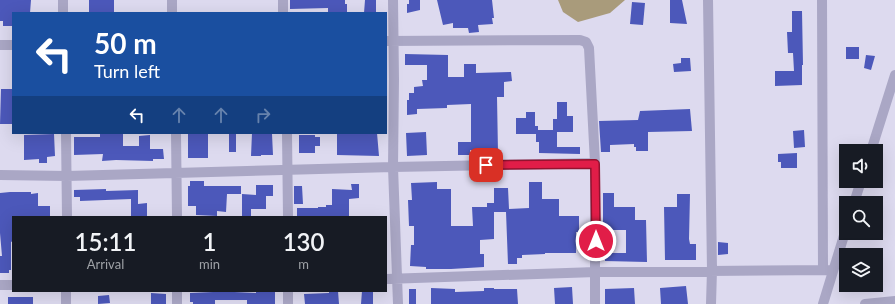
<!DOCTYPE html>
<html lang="en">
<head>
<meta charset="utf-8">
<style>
  body { margin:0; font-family:Lato,sans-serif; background:#242831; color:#f1f3f6; height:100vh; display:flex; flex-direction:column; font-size:15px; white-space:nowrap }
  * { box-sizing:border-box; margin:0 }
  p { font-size:13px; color:#9ea1a6 }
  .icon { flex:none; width:22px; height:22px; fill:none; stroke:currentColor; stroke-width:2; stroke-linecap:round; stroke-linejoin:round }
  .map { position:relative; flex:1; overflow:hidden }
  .side { position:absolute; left:12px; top:216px; width:375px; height:76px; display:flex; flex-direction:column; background:#171b24; border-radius:0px; box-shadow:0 4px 16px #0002 }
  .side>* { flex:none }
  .top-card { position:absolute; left:12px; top:12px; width:375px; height:122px; border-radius:0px; box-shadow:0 4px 16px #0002; background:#1a4fa0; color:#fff; overflow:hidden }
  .controls { position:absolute; left:839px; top:144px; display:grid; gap:8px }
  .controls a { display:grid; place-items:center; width:44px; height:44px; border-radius:0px; background:#171b24; box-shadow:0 4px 16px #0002; font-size:20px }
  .pin { position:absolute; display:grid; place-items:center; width:34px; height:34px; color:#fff; margin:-17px; border-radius:8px; box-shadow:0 2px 6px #0006 }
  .me { position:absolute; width:44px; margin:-22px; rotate:0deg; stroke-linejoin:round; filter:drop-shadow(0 0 3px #0008) }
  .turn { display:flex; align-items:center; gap:14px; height:84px; padding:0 16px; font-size:18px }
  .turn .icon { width:52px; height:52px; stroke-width:2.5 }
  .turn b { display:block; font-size:28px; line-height:34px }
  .lanes { display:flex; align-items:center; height:38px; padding:0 16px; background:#0003; justify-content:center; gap:20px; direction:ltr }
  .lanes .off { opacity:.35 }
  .eta { display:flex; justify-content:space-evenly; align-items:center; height:68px; text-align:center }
  .eta b { font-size:24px; font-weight:600; line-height:28px }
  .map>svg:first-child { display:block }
  .water { fill:#a99b7b }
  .building { fill:#4c58ba }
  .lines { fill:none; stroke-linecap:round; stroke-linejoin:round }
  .minor { stroke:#aaa7c5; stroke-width:10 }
  .route-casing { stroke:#92132f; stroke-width:10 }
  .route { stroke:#e11d48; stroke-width:7 }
</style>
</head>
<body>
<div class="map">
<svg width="895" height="304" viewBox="0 0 895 304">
  <rect width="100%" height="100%" fill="#dddaef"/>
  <path class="water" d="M558,0H625L610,13L578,22L563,12Z"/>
  <path class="building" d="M0,0H31L30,13H13V26H3V21H0Z
    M89,0H114V12H89Z
    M290,0H345V4H347V13H328V8L290,9Z
    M365,0H376V13H364Z
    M409,0H420V10L407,13V4H409Z
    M437,0H492L494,18H492L493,24L478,25L479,32L469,33L468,28H453V23L443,25Z
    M670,0H682L687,24L670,23Z
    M632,2L645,3L643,25L630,24Z
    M792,11H802L803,65H802V85L775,86V71H794L793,53H788L787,32H792Z
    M846,47H859V59H846Z
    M405,54L448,55V77H464V64H476V73L511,72L512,81L504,82V97H497L498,153H489V150H470V155H458V142H471V104L447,105V108L417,109V114L407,115V100H409V93H414V87L423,86L422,80H427V65H405Z
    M866,55L875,56L871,70L864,68Z
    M681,58H690L691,71L674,72L673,64L681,63Z
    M1,89H13V124H0Z
    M557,102H567V116H573V132H557V147H580V154L539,153V142H536V134H516V118H526V112H535V126H538V130H553V119H557Z
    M690,109L692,131L648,132V151H636V147H634V144L610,145V152H601L599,121L638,120L640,111Z
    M804,130L805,147L794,148L793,131Z
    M426,132L427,155L407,156L406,133Z
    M100,133H123V146H139V136L150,135V149H163L164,159H153V161L116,160L102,161L103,154L74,155V137H100Z
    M188,133H208V158H188Z
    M229,133H236V152H229Z
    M252,133L272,134L273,155H261V156H251Z
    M337,133H377L379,156L337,155Z
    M54,134L55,156L47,157V163H39V159L24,160V135Z
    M299,135H315V137H320V146H315V153H299Z
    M797,153V168H781V162H778V154Z
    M190,181H204V186H241V194H227L226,212L217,211V216L196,215V206H188V186H190Z
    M437,182V189H451V226H473L472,207H487V203H494V188H508L509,209L529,208V182H542V199H559V216H579V232H576V253H545V254L522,255V258H517V264H508L506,212H494V239L480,240V254H484V267L451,269H426V267L410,266L411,245H414V226H409L408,200H412L411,183Z
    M351,184H359V198L349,199V217H297V208H318V207H326V205H332V189L352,190Z
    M256,185H273V196H266V209H251V217H242V194L256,195Z
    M294,186H302L303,204H294Z
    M106,189V191L138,190V204L147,203V217H131V199L80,201V197H74V190Z
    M10,192H31V194L38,193V206H50V217H13V241L11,242V270H9V273H0V256H2L0,233V193Z
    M603,193H614V207H635V220H646L647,262L605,261V253H626V230H603Z
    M677,194H690L689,239L690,244H696V260H665L664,207H677Z
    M718,242L728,243V254L718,255Z
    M686,286L688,304H661L660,288Z
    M572,287L573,304H555L554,288Z
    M431,288L455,289V292L484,291V288H494V289H517L518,304H431Z
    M634,288L635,304H605V289Z
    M409,289H416V304H409Z
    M213,291L256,293V291H275V304H247V300H215V304H193V302H190V293L213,292Z
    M329,291H338L339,304H305L304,294L329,293Z
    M362,291H373V304H361Z
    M151,293L166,294V304H151Z
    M109,295L110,303L98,304V296Z
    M8,297H33V304H8Z"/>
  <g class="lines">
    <path class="minor" d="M63,0V13
      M172,0V13
      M283,0V13
      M393,0L394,79L393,167L398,304
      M708,0L712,270L711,304
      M822,0L823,269
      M386,41L580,40L586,42L589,48L595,163V304
      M0,45H13
      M66,133L67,217
      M176,133L177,217
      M287,133L288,217
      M871,151L895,75
      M0,175L67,176L393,167L595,163
      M854,203L861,181
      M386,279L596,272L833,270
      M0,285H13
      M66,291V304
      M288,291V304
      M177,304V291
      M823,304L846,229
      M865,304L895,301"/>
  </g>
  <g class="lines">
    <defs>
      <path id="route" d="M486,165L595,164L596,241"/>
    </defs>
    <use href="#route" class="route-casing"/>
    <use href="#route" class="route"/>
  </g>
</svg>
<div class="controls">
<a><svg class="icon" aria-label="sound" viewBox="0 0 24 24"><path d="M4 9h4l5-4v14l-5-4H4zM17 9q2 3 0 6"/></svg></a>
<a><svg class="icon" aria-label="search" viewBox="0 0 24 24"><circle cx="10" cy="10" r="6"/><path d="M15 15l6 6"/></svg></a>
<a><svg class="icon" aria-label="layers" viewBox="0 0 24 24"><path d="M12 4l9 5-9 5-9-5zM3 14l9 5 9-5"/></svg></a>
</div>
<div class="pin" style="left:486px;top:165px;background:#d93025"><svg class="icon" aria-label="arrive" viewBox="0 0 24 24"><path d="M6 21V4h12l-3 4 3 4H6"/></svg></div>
<svg class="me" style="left:596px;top:241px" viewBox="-20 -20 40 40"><circle r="17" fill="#e11d48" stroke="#fff" stroke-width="3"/><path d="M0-11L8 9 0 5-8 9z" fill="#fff"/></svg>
<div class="top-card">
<div class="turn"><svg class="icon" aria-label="left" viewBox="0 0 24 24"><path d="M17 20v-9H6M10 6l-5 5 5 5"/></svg><div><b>50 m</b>Turn left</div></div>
<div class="lanes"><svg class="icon" aria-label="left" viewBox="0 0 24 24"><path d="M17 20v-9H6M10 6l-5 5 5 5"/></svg><svg class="icon off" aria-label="ahead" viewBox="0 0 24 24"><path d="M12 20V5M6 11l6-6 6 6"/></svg><svg class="icon off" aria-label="ahead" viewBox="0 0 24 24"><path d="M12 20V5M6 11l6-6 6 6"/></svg><svg class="icon off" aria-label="right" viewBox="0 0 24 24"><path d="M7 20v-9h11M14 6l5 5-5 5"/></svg></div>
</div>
<section class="side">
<div class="eta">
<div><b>15:11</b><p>Arrival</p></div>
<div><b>1</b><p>min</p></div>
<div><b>130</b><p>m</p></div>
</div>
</section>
</div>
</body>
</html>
